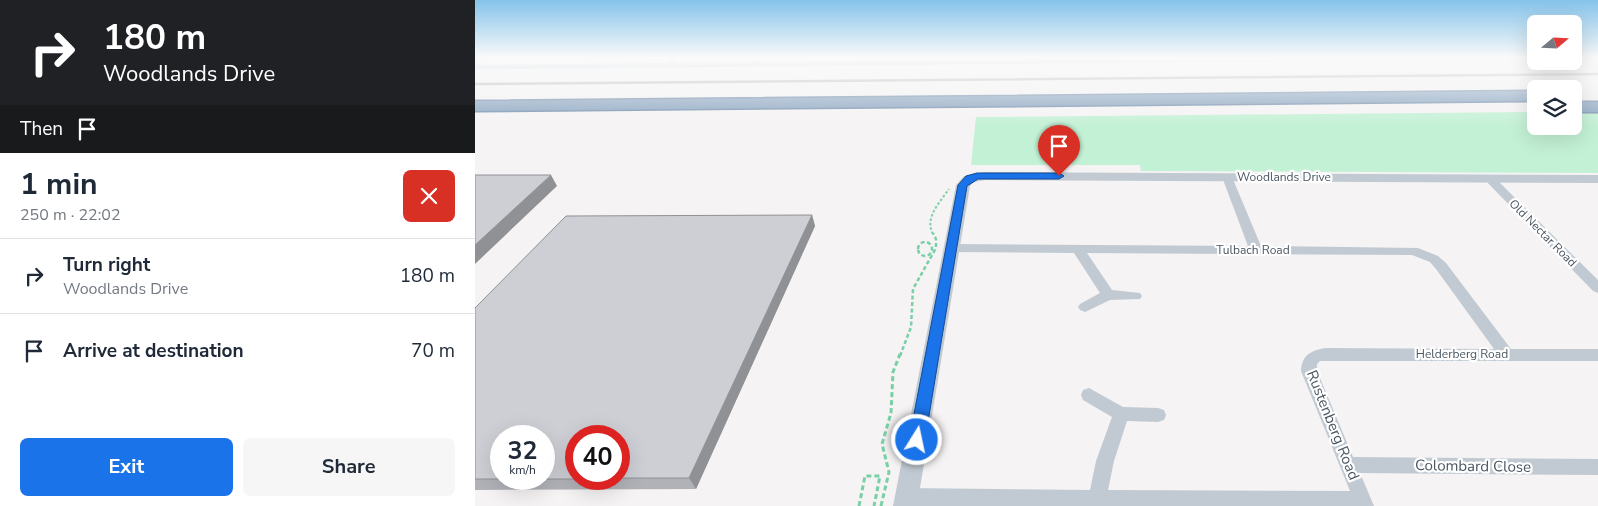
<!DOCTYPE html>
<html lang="en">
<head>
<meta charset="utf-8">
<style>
  body { margin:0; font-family:"Nunito Sans",sans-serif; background:#f6f6f7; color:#1f2937; height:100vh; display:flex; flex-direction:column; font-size:19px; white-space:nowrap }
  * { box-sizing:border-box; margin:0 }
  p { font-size:16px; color:#747a83 }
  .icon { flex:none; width:28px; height:28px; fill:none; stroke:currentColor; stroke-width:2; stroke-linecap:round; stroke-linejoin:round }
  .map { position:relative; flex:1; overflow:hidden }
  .sheet { display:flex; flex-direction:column; background:#fff; width:475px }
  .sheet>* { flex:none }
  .top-card { background:#202124; color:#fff; overflow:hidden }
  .needle { width:32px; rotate:71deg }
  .tools { position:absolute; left:1052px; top:15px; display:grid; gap:10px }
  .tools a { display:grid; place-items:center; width:55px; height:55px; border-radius:8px; background:#fff; box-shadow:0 5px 20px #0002; font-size:25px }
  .speed { position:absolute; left:15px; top:425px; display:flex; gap:10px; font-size:25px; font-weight:700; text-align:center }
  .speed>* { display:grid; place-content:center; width:65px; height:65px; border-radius:50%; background:#fff; box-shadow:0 5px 20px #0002; line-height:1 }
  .speed small { font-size:12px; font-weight:400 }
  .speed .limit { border:8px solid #d22; background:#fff; color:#111 }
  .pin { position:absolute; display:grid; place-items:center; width:42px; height:42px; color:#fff; margin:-51px -21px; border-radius:50% 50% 50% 0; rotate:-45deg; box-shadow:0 0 5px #0007 }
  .pin .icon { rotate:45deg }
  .me { position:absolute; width:55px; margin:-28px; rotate:10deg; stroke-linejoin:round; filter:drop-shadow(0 0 4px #0008) }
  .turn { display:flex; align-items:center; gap:18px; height:105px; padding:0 20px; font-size:22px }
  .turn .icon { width:65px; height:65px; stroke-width:2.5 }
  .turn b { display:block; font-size:35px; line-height:42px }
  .then { display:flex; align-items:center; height:48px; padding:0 20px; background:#0003; gap:10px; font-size:19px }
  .round { display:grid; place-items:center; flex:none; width:52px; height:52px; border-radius:8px; background:#f6f6f7 }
  .overview { display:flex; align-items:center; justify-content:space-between; height:85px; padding:0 20px }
  h1 { font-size:30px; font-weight:700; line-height:38px }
  .primary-button { display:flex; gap:10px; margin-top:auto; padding:10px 20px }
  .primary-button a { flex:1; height:58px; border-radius:8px; background:#1a73e8; color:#fff; font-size:20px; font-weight:700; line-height:58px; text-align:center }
  .primary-button a+a { background:#f6f6f7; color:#1f2937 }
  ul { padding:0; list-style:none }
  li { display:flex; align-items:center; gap:15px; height:75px; padding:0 20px; border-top:1px solid #e0e1e3 }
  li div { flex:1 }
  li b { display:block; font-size:19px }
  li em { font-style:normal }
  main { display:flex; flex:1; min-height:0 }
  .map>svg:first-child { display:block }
  .green { fill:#c3f1d5 }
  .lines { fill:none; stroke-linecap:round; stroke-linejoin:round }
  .motorway-casing { stroke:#7690ad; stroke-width:3 }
  .path-far2 { stroke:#7ad0a6; stroke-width:2; stroke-dasharray:2.5 2; stroke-linecap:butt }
  .path-far1 { stroke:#7ad0a6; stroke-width:2.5; stroke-dasharray:4 2.5; stroke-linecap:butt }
  .path { stroke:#7ad0a6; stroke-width:3; stroke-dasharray:5 3; stroke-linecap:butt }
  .service { stroke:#c1cad2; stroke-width:4.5 }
  .minor { fill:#c1cad2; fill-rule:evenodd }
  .tertiary { fill:#c1cad2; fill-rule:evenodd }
  .motorway { fill:#8ba5c1; fill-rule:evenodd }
  .rail { stroke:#b5b8bd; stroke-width:2.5 }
  .wall { fill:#b0b2b7 }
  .shaded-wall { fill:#909195 }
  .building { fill:#cdcfd5; stroke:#909195 }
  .route { fill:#1a73e8; stroke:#114b97 }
  .labels { text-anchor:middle; stroke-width:4.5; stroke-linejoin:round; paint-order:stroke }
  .street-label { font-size:12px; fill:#4a5661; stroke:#fff }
  .near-street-label { font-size:15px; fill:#4a5661; stroke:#fff }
</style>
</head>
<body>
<main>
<section class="sheet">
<div class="top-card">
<div class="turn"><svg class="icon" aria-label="right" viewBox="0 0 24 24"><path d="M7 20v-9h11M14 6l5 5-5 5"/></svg><div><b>180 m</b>Woodlands Drive</div></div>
<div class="then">Then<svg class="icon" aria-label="arrive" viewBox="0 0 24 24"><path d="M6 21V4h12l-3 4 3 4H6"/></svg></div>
</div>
<div class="overview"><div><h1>1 min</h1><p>250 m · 22:02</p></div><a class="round" style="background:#d93025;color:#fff"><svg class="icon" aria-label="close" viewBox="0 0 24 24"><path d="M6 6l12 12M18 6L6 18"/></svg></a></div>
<ul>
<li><svg class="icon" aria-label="right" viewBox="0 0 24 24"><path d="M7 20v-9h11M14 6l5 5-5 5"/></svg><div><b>Turn right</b><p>Woodlands Drive</p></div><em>180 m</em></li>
<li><svg class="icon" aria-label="arrive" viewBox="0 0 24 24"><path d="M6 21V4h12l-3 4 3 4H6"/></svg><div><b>Arrive at destination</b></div><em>70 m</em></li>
</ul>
<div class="primary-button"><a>Exit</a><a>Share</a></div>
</section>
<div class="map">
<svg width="1123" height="506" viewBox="0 0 1123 506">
  <rect width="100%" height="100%" fill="#f5f3f3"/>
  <path class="green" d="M1099,111H1123V173L666,171L665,165H496L501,117L1061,112V126H1099Z"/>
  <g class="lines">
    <defs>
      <path id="motorway" d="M1061,91V101L0,111V101Z
        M1099,102H1123V112H1099Z"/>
    </defs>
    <use href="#motorway" class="motorway-casing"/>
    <path class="path-far2" d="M458,234C449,218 465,202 474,189"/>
    <path class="path-far1" d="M443 249a7 7 0 1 1 14 0a7 7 0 1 1-14 0Z
      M425,356L436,327L438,289L461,248V239L458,233"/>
    <path class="path" d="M384,506L390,476H405L399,506
      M406,506L414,472L407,444L416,413L418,372L425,354"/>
    <path class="service" d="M0,60L9,57
      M277,65L284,57
      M191,66L202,57
      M0,67L1040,57"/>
    <path class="minor" d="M752,174L757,177L786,246L943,248L963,256L971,263L1036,349H1123V361H845L842,364V371L878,457L1123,459V475L885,473L899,506H432L426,503L423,497L426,491L432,488L615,490L621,461L637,417L608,400L606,395L608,390L614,388L648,407L683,408L689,410L691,415L689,420L683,422L652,421L639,461L633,490L875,491L826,371C827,355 835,351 850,348L1019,349L961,269L955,262L937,255L612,253L637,290L665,293L667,296L665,299L635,300L610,312L605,310L603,307L605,304L625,293L599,253L476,252L470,248L476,244L773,246L747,177Z
      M1014,175L1018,176L1123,280V293L1118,291L1010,180L1009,178L1010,176Z"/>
    <path class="tertiary" d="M510,172L1123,175V183L510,180L499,182L495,186L442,506H418L481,185L489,176Z"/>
    <use href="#motorway" class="motorway"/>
    <path class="rail" d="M0,84L1123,74"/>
  </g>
  <path class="wall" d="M337,215L340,226L221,489L0,490V308Z"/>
  <path class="shaded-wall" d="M76,175L82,186L0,264V245Z
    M337,215L340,226L221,489L214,478Z"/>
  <path class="building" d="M0,175H76L0,245Z
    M337,215L214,478H144V436H101V479H69V436H26V479H40H0V308L91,216Z"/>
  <linearGradient id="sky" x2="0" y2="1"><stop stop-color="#85c3ea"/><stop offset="0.45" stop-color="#fafafa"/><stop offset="1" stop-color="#fafafa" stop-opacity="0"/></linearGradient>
  <rect width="1123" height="128" fill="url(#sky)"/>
  <path class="route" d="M502,173H584L589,176L584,179H503L492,186L450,440L447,444L442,446L437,444L434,440L483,185L491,176Z"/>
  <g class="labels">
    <g class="street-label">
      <text x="809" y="181">Woodlands Drive</text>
      <text transform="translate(1068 233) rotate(45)" y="4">Old Nectar Road</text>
      <text x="778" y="254">Tulbach Road</text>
      <text x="987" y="358">Helderberg Road</text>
    </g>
    <g class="near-street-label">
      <text transform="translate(858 425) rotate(68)" y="5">Rustenberg Road</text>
      <text transform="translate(998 466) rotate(1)" y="5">Colombard Close</text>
    </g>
  </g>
</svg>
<div class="tools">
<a><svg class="needle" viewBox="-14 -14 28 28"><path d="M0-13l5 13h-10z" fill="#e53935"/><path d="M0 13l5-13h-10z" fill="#747a83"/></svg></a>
<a><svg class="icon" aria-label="layers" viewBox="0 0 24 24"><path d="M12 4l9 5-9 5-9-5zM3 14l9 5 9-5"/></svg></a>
</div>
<div class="speed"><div>32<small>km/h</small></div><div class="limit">40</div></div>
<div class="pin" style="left:584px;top:176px;background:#d93025"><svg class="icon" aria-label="arrive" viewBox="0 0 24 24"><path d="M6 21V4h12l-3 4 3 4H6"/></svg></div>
<svg class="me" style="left:442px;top:440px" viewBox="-20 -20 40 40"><circle r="17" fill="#1a73e8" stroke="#fff" stroke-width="3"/><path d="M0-11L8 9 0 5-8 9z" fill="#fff"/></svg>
</div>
</main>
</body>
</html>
